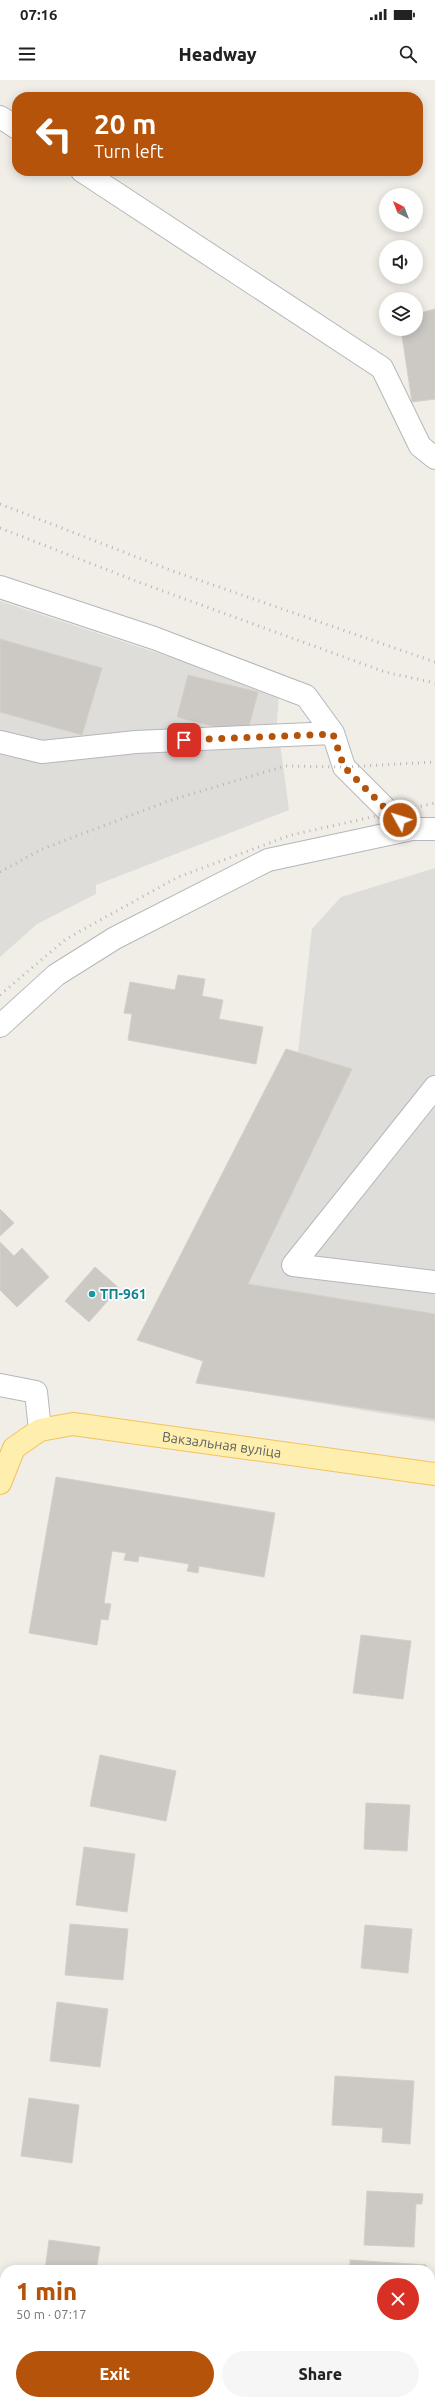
<!DOCTYPE html>
<html lang="en">
<head>
<meta charset="utf-8">
<style>
  body { margin:0; font-family:Ubuntu,sans-serif; background:#f6f6f6; color:#222; height:100vh; display:flex; flex-direction:column; font-size:15px; white-space:nowrap }
  * { box-sizing:border-box; margin:0 }
  p { font-size:13px; color:#767676 }
  .icon { flex:none; width:22px; height:22px; fill:none; stroke:currentColor; stroke-width:2; stroke-linecap:round; stroke-linejoin:round }
  .map { position:relative; flex:1; overflow:hidden }
  .panel { position:absolute; left:0px; top:2185px; width:435px; height:140px; display:flex; flex-direction:column; background:#fff; border-radius:16px 16px 0 0; box-shadow:0 2px 10px #0003 }
  .panel>* { flex:none }
  .guide { position:absolute; left:12px; top:12px; width:411px; height:84px; border-radius:16px; box-shadow:0 2px 10px #0003; background:#b45309; color:#fff; overflow:hidden }
  .needle { width:26px; rotate:318deg }
  .buttons { position:absolute; left:379px; top:108px; display:grid; gap:8px }
  .buttons a { display:grid; place-items:center; width:44px; height:44px; border-radius:50%; background:#fff; box-shadow:0 2px 10px #0003; font-size:20px }
  .pin { position:absolute; display:grid; place-items:center; width:34px; height:34px; color:#fff; margin:-17px; border-radius:8px; box-shadow:0 2px 6px #0006 }
  .me { position:absolute; width:44px; margin:-22px; rotate:309deg; stroke-linejoin:round; filter:drop-shadow(0 0 3px #0008) }
  .turn { display:flex; align-items:center; gap:14px; height:84px; padding:0 16px; font-size:18px }
  .turn .icon { width:52px; height:52px; stroke-width:2.5 }
  .turn b { display:block; font-size:28px; line-height:34px }
  .round { display:grid; place-items:center; flex:none; width:42px; height:42px; border-radius:21px; background:#f6f6f6 }
  .summary { display:flex; align-items:center; justify-content:space-between; height:68px; padding:0 16px }
  h1 { font-size:24px; font-weight:800; line-height:30px; color:#b45309 }
  .button { display:flex; gap:8px; margin-top:auto; padding:8px 16px }
  .button a { flex:1; height:46px; border-radius:24px; background:#b45309; color:#fff; font-size:16px; font-weight:800; line-height:46px; text-align:center }
  .button a+a { background:#f6f6f6; color:#222 }
  .status { display:flex; justify-content:space-between; align-items:center; height:28px; padding:0 20px; background:#fff; direction:ltr }
  .status svg { height:11px; fill:currentColor }
  header { display:flex; justify-content:space-between; align-items:center; height:52px; padding:0 16px; background:#fff; font-size:18px; font-weight:800 }
  .map>svg:first-child { display:block }
  .industrial { fill:#dfddd9 }
  .building { fill:#ccc9c4; stroke:#d5d0c5 }
  .lines { fill:none; stroke-linecap:round; stroke-linejoin:round }
  .minor-casing { stroke:#b4b8bb; stroke-width:24 }
  .major-casing { stroke:#f2c35e; stroke-width:24 }
  .minor { stroke:#fff; stroke-width:22 }
  .major { stroke:#ffefae; stroke-width:22 }
  .rail { stroke:#b5b6b7; stroke-width:3; stroke-dasharray:1 5; stroke-linecap:butt }
  .route { stroke:#b45309; stroke-width:7; stroke-dasharray:0 12.6 }
  .culture-dot { fill:#0f9aa8; stroke:#fff; stroke-width:1.5 }
  .labels { text-anchor:middle; stroke-width:3.5; stroke-linejoin:round; paint-order:stroke }
  .culture-label { font-size:14px; font-weight:bold; fill:#0d838f; stroke:#fff; text-anchor:start }
  .street-label { font-size:14px; fill:#5e6367; stroke:#fff }
</style>
</head>
<body>
<div class="status"><b>07:16</b><svg viewBox="0 0 49 12"><path d="M0 12V9h3v3zM5 12V6h3v6zM10 12V3h3v9zM15 12V0h3v12zM26 1h20v11H26zM47 4h2v5h-2z"/></svg></div>
<header><svg class="icon" aria-label="menu" viewBox="0 0 24 24"><path d="M4 6h16M4 12h16M4 18h16"/></svg>Headway<svg class="icon" aria-label="search" viewBox="0 0 24 24"><circle cx="10" cy="10" r="6"/><path d="M15 15l6 6"/></svg></header>
<div class="map">
<svg width="435" height="2325" viewBox="0 0 435 2325">
  <rect width="100%" height="100%" fill="#f0eee7"/>
  <path class="industrial" d="M0,521L279,613L277,641L289,730L96,805V814L37,844L0,877Z
    M435,788V1342L196,1303L203,1281L137,1260L286,969L298,972L312,849L341,817Z"/>
  <path class="building" d="M435,229V319L412,322L401,249H416V234Z
    M0,559L102,588L82,655L0,632Z
    M188,595L258,612L247,655L177,637Z
    M178,895L205,899L202,916L223,920L219,939L263,947L256,984L128,960L132,934L124,933L130,902L175,910Z
    M286,969L352,989L248,1204L435,1234V1339L196,1303L203,1281L137,1260Z
    M0,1129L14,1143L0,1156Z
    M0,1162L14,1176L22,1168L49,1197L17,1227L0,1210Z
    M95,1187L119,1208L89,1242L65,1221Z
    M56,1397L275,1433L264,1497L199,1486L198,1493L187,1491L189,1484L139,1476L138,1482L124,1480L126,1473L112,1471L104,1523L111,1524L108,1540L101,1539L97,1565L29,1553Z
    M361,1555L411,1561L403,1619L353,1613Z
    M100,1675L176,1691L166,1741L90,1726Z
    M366,1723L410,1725L407,1771L364,1769Z
    M84,1767L135,1774L127,1832L76,1825Z
    M70,1844L128,1849L123,1900L65,1895Z
    M365,1845L412,1849L408,1893L361,1888Z
    M57,1922L108,1929L100,1987L50,1981Z
    M335,1996L414,2001L410,2064L382,2062L383,2048L332,2045Z
    M29,2018L79,2025L72,2083L21,2076Z
    M367,2111L423,2114L422,2124H416L414,2167L364,2165Z
    M49,2160L100,2167L96,2190H45Z
    M350,2180L426,2185V2190H350Z"/>
  <g class="lines">
    <defs>
      <path id="minor" d="M0,37L17,48
        M82,91L382,288L420,366L435,378
        M0,507L154,558L306,616L333,653L344,687L389,732L412,749
        M0,662L42,672L136,662L333,653
        M0,946L56,895L115,858L268,780L412,749H435
        M435,1007L293,1185L435,1202
        M0,1305L36,1312L40,1350"/>
      <g id="major">
        <path id="s1" d="M0,1403L14,1368L40,1350L73,1344L435,1394"/>
      </g>
    </defs>
    <use href="#minor" class="minor-casing"/>
    <use href="#major" class="major-casing"/>
    <use href="#minor" class="minor"/>
    <use href="#major" class="major"/>
    <path class="rail" d="M0,424L170,490L435,582
      M0,448L141,503L385,592L435,603
      M0,792L40,770L171,720L285,686L344,687L435,682
      M0,915L66,859L178,797L291,755L435,723"/>
  </g>
  <g class="lines">
    <path class="route" d="M184,660L333,654L344,687L389,732L400,740"/>
  </g>
  <circle class="culture-dot" cx="92" cy="1214" r="4"/>
  <g class="labels">
    <g class="culture-label">
      <text x="100" y="1219">ТП-961</text>
    </g>
    <g class="street-label">
      <text dy="5" stroke="none"><textPath href="#s1" startOffset="253">Вакзальная вуліца</textPath></text>
    </g>
  </g>
</svg>
<div class="buttons">
<a><svg class="needle" viewBox="-14 -14 28 28"><path d="M0-13l5 13h-10z" fill="#e53935"/><path d="M0 13l5-13h-10z" fill="#767676"/></svg></a>
<a><svg class="icon" aria-label="sound" viewBox="0 0 24 24"><path d="M4 9h4l5-4v14l-5-4H4zM17 9q2 3 0 6"/></svg></a>
<a><svg class="icon" aria-label="layers" viewBox="0 0 24 24"><path d="M12 4l9 5-9 5-9-5zM3 14l9 5 9-5"/></svg></a>
</div>
<div class="pin" style="left:184px;top:660px;background:#d93025"><svg class="icon" aria-label="arrive" viewBox="0 0 24 24"><path d="M6 21V4h12l-3 4 3 4H6"/></svg></div>
<svg class="me" style="left:400px;top:740px" viewBox="-20 -20 40 40"><circle r="17" fill="#b45309" stroke="#fff" stroke-width="3"/><path d="M0-11L8 9 0 5-8 9z" fill="#fff"/></svg>
<div class="guide">
<div class="turn"><svg class="icon" aria-label="left" viewBox="0 0 24 24"><path d="M17 20v-9H6M10 6l-5 5 5 5"/></svg><div><b>20 m</b>Turn left</div></div>
</div>
<section class="panel">
<div class="summary"><div><h1>1 min</h1><p>50 m · 07:17</p></div><a class="round" style="background:#d93025;color:#fff"><svg class="icon" aria-label="close" viewBox="0 0 24 24"><path d="M6 6l12 12M18 6L6 18"/></svg></a></div>
<div class="button"><a>Exit</a><a>Share</a></div>
</section>
</div>
</body>
</html>
